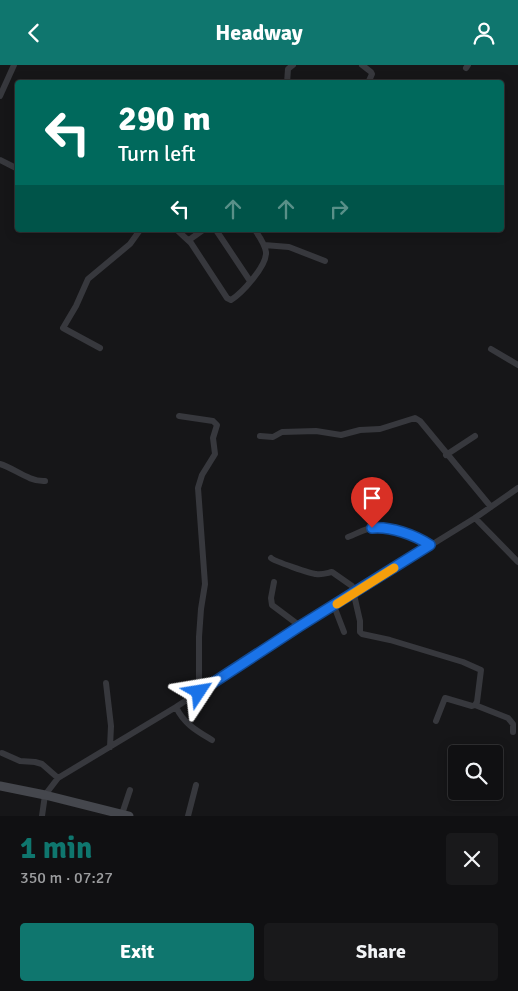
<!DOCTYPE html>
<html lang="en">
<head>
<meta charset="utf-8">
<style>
  body { margin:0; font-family:Signika,sans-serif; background:#19191b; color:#f1f3f6; height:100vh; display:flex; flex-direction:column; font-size:19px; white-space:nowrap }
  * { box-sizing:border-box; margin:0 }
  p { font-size:16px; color:#9c9d9f }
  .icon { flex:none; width:28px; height:28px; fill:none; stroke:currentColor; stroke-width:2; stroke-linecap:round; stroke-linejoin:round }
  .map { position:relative; height:751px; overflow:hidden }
  .details { display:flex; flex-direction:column; background:#101012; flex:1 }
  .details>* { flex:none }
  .top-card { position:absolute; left:15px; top:15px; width:489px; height:152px; border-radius:5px; box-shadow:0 2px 12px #0003,0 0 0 1px #303032; background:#00695c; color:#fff; overflow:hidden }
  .controls { position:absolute; left:448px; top:680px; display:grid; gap:10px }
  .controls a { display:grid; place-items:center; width:55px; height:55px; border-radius:5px; background:#101012; box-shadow:0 2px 12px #0003,0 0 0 1px #303032; font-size:25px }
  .pin { position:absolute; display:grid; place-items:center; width:42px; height:42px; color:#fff; margin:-51px -21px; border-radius:50% 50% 50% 0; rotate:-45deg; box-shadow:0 0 5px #0007 }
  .pin .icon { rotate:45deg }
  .me { position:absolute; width:55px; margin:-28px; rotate:57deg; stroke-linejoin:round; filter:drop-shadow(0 0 4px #0008) }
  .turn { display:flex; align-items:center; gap:18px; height:105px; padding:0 20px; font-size:22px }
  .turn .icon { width:65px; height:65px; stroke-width:2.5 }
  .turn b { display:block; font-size:35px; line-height:42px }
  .lanes { display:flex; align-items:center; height:48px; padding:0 20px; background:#0003; justify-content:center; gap:25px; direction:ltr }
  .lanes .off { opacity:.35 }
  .round { display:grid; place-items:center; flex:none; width:52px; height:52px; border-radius:5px; background:#19191b }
  .headline { display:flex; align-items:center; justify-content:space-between; height:85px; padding:0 20px }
  h1 { font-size:30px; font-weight:800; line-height:38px; color:#0f766e }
  .cta { display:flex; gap:10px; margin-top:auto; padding:10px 20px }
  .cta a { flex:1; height:58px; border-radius:5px; background:#0f766e; color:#fff; font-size:20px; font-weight:800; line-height:58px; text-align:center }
  .cta a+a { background:#19191b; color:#f1f3f6 }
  header { display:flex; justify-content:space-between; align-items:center; height:65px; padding:0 20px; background:#0f766e; color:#fff; font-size:22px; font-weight:800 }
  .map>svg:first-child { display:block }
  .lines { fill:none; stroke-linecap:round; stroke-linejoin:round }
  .street { stroke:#37383d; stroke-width:6 }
  .secondary { stroke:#45474d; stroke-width:9 }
  .route-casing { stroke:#114b97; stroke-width:12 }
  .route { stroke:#1a73e8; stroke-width:9 }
  .slow { stroke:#f59e0b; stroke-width:9 }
</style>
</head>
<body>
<header><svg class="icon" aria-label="back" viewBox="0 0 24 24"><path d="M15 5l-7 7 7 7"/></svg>Headway<svg class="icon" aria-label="person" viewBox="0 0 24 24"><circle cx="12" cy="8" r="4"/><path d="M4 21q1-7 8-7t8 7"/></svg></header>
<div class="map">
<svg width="518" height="751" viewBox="0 0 518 751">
  <rect width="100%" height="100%" fill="#161618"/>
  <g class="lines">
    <path class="street" d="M362,0L371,7L372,9L368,18
      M466,3L468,0
      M287,18L288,4L293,0
      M0,31L14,0
      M0,95L18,104
      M177,165L191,178L227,233L231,235C242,228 267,201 266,187C265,179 259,171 255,165
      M216,165L250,216
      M189,175L203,165
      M264,180L289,182L325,196
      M100,283L63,263L76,241L88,214L130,179L140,165
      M491,284L518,300
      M179,351L213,356L217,360L213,373L215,389L202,410L198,423L205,519L201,544L199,572V627
      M260,371L273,372L282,367L316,366L341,370L360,365L380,364L415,353L420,356L491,442
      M446,390L475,371
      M0,399C14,403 29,417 45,416
      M475,453L518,497
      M348,472C357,469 365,463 374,463C392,462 416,470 430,480
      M271,493C274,496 311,509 316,509C322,510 327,508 332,507L352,521L360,556V567L362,569L390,575L463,597L481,605L477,637L475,640L472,641L445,633L436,656
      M274,517L271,533L272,540L300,561
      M334,541L344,567
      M106,618L111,661L110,682
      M475,640L508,653L513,659V667
      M176,642C184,659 197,666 212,675
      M2,688L20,696L35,697L42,699L58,713
      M122,749L130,725
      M42,751L45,730L58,713L176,642L300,561L475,453L518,423
      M188,751L196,720"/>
    <path class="secondary" d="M0,721L45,730L129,751"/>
  </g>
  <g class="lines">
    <defs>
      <path id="route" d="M199,627L300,561L430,480C415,470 390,461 372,463"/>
    </defs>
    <use href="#route" class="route-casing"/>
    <use href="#route" class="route"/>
    <path class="slow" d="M337,539L394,503"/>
  </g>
</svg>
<div class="controls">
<a><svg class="icon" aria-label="search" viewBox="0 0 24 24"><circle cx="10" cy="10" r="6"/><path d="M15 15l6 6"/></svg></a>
</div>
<div class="pin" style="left:372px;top:463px;background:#d93025"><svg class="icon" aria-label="arrive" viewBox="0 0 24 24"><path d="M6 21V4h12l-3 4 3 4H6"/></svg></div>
<svg class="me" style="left:199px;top:627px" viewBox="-20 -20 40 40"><path d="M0-17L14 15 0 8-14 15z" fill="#1a73e8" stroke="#fff" stroke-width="4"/></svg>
<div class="top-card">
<div class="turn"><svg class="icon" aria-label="left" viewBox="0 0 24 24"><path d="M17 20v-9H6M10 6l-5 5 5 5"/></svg><div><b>290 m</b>Turn left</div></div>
<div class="lanes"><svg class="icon" aria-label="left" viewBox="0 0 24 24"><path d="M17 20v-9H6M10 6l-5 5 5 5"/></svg><svg class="icon off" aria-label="ahead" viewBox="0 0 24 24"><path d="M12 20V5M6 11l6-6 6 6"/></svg><svg class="icon off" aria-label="ahead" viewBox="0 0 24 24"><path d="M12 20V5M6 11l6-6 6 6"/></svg><svg class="icon off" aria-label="right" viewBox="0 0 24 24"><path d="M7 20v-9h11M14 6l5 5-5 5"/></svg></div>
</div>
</div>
<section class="details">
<div class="headline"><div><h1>1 min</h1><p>350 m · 07:27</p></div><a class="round"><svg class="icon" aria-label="close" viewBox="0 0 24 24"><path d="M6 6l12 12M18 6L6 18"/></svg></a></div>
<div class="cta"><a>Exit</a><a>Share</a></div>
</section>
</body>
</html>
